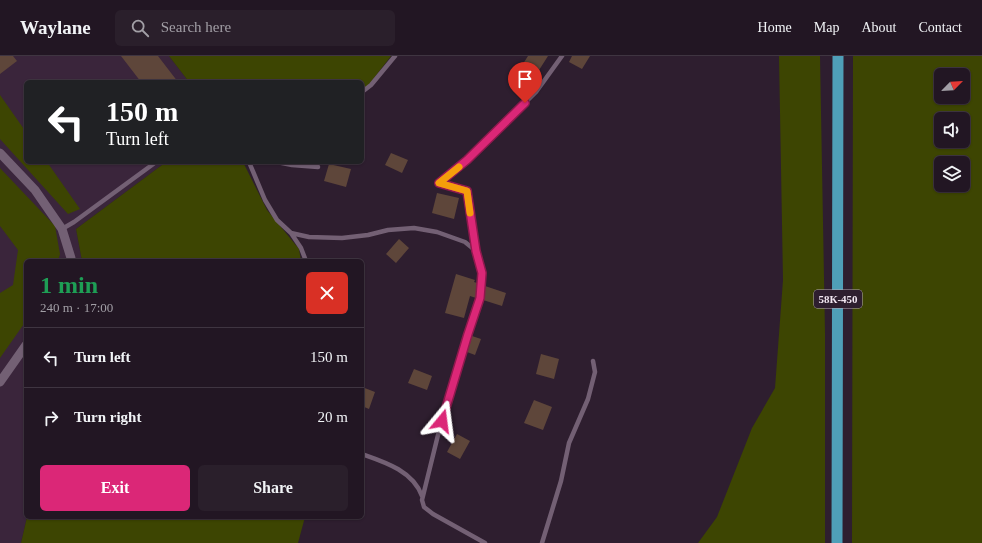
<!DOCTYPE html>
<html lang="en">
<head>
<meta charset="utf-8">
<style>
  body { margin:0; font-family:Georgia,serif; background:#2a1f2b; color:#f1f3f6; height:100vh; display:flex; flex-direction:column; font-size:15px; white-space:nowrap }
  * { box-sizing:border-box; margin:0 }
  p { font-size:13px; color:#a29fa6 }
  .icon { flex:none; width:22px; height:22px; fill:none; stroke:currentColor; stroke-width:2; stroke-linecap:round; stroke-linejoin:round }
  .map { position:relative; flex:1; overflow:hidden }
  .panel { position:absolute; left:24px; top:203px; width:340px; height:260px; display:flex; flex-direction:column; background:#221623; border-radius:6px; box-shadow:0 1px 3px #0004,0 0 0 1px #3f3541 }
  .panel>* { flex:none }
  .banner { position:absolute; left:24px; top:24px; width:340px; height:84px; border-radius:6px; box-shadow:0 1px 3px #0004,0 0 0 1px #3f3541; background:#202124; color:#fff; overflow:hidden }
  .needle { width:26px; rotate:66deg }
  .tools { position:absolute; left:934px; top:12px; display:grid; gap:8px }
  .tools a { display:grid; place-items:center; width:36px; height:36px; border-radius:6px; background:#221623; box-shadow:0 1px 3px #0004,0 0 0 1px #3f3541; font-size:20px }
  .pin { position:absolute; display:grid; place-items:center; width:34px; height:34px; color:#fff; margin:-41px -17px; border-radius:50% 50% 50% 0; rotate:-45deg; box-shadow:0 0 4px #0007 }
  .pin .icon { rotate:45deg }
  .me { position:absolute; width:44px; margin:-22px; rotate:16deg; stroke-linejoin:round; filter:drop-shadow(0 0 3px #0008) }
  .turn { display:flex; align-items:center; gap:14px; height:84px; padding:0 16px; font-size:18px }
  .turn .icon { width:52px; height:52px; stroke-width:2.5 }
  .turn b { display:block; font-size:28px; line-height:34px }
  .round { display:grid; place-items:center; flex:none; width:42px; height:42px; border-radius:6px; background:#2a1f2b }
  .summary { display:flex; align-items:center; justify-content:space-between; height:68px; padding:0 16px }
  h1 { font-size:24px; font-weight:700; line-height:30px; color:#1e9e55 }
  .cta { display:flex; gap:8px; margin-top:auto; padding:8px 16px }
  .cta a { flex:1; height:46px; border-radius:6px; background:#db2777; color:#fff; font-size:16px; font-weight:700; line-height:46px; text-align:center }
  .cta a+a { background:#2a1f2b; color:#f1f3f6 }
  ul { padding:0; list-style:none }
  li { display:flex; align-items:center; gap:12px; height:60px; padding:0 16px; border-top:1px solid #3f3541 }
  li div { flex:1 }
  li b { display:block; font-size:15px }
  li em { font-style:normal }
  header { display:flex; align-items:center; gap:24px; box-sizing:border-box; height:56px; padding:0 20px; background:#221623; border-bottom:1px solid #3f3541 }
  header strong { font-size:19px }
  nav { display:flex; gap:22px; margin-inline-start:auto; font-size:14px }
  .search { width:280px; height:36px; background:#2a1f2b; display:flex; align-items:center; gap:10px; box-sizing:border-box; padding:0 14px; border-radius:6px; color:#a29fa6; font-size:15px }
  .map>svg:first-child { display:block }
  .built { fill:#3a253b }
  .green { fill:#3d4502; fill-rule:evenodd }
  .building { fill:#5e463a }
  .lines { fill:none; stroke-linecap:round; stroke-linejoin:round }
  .service { stroke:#736074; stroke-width:4.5 }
  .minor { stroke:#736074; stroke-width:9 }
  .trunk { stroke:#4f9fb8; stroke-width:11 }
  .route-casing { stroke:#8e194d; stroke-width:10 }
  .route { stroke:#db2777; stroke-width:7 }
  .slow { stroke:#f59e0b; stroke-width:7 }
  .labels { text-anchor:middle; stroke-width:4; stroke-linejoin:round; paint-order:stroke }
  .shield { fill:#2e1e2f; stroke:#b6aab7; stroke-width:1 }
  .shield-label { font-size:11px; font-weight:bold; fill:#f1e6f1 }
</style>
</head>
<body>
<header>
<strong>Waylane</strong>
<div class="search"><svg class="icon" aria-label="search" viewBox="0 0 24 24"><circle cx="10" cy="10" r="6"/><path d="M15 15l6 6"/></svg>Search here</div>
<nav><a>Home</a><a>Map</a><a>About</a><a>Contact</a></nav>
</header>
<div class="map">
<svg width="982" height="487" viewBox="0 0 982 487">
  <rect width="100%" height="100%" fill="#2e1e2f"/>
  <path class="built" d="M0,0H169L189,26H26V106H166L76,173L82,205H26V461H27L21,487H0Z"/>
  <path class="green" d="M169,0H391L367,31L362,33V26H189Z
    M779,0H820L825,277V487H698L717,461L752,372L775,332L783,224Z
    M853,0H982V487H852ZM941,19H963V41H941ZM941,63H963V85H941ZM941,107H963V129H941Z
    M0,39L26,76V106H47L80,153L68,158L0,83Z
    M166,106H243L267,154L299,193L301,205H82L76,173Z
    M0,112L55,170L60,198L58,205H26V265L0,302V237L13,229L18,194L0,170Z
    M27,461H305L298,487H21Z"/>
  <path class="building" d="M0,0H13L17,5L0,18Z
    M121,0H158L178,26H141Z
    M528,0H548L527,33L512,25Z
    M572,0H590L582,13L569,6Z
    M391,97L408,104L402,117L385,109Z
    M329,108L351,113L346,131L324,125Z
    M437,137L459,142L454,163L432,157Z
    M399,183L409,192L396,207L386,198Z
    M456,218L475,224L474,226L477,227L476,242L470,240L464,262L445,257Z
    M485,230L506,237L502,250L483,244Z
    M472,280L481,283L475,299L467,296Z
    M541,298L559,303L554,323L536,318Z
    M414,313L432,320L427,334L408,327Z
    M362,331L375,336L369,353L362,350Z
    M534,344L552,351L543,374L524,367Z
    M457,378L470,385L460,403L447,396Z"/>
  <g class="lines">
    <path class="service" d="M362,36L371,29L395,0
      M249,106L265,144L277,164L291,177L309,181L342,182L368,179L388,174L414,172L437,176L465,186L476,195L482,217L480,242L468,279L438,379L422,444L424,451L433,458L485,487
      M277,106L292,109L318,111
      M62,173L74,166L156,106
      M291,177L301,192L306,205
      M476,195L467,135L439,127L467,104L536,36L562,0
      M362,398C385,406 413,415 422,440
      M542,487L561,425L569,387L588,343L595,316L593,305"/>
    <path class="minor" d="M0,97L35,134L62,173L71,202V205
      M0,326L26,289"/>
    <path class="trunk" d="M837,487L838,0"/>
  </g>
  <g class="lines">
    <defs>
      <path id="route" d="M442,365L468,278L480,242L482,217L476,195L467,135L439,127L467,104L525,47"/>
    </defs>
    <use href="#route" class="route-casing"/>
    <use href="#route" class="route"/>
    <path class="slow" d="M459,111L439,127L467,135L470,157"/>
  </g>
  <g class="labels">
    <rect class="shield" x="814" y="234" width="48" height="18" rx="3"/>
    <g class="shield-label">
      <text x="838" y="247">58К-450</text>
    </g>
  </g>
</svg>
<div class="tools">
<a><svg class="needle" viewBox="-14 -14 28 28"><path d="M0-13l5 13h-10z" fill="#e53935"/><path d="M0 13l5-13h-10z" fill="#a29fa6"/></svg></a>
<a><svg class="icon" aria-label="sound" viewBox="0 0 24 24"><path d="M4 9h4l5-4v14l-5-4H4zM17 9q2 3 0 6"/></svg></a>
<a><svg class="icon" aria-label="layers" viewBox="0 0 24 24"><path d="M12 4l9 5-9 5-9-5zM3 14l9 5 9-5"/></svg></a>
</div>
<div class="pin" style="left:525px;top:47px;background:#d93025"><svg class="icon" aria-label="arrive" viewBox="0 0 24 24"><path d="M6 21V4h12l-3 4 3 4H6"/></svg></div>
<svg class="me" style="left:442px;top:365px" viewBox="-20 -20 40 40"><path d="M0-17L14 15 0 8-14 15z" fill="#db2777" stroke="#fff" stroke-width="4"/></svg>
<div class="banner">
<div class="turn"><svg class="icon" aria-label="left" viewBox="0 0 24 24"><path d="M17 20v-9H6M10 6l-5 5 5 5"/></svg><div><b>150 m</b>Turn left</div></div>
</div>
<section class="panel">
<div class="summary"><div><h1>1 min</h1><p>240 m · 17:00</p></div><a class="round" style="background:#d93025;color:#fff"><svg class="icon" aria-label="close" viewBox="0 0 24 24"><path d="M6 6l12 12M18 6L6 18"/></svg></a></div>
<ul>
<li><svg class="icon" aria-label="left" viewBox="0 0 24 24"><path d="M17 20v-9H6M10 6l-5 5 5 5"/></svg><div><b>Turn left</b></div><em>150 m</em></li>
<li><svg class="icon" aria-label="right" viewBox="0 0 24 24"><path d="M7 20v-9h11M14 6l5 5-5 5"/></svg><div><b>Turn right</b></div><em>20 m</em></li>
</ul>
<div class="cta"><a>Exit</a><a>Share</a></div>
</section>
</div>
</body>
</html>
